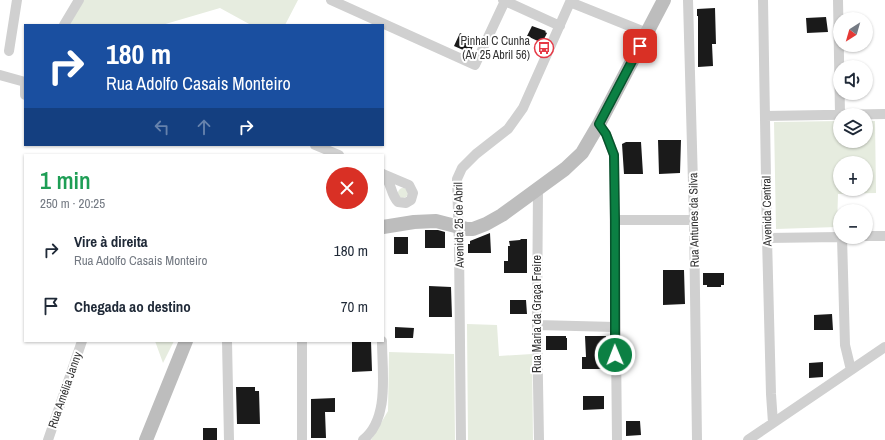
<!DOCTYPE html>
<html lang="pt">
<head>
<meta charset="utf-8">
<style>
  body { margin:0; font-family:"Archivo Narrow",sans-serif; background:#f2f2f3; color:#1f2937; height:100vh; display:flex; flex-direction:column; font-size:15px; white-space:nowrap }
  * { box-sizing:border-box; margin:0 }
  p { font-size:13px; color:#747a83 }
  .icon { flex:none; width:22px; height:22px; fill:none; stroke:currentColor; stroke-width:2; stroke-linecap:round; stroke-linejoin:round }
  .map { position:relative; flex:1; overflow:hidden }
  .sheet { position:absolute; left:24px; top:154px; width:360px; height:188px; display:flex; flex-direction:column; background:#fff; border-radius:0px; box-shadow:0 1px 3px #0004 }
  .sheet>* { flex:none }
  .banner { position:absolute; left:24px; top:24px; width:360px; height:122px; border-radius:0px; box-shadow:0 1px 3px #0004; background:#1a4fa0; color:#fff; overflow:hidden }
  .needle { width:26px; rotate:217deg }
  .controls { position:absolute; left:833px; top:12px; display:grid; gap:8px }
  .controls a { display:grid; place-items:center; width:40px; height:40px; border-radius:50%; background:#fff; box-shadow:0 1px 3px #0004; font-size:20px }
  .pin { position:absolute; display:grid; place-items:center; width:34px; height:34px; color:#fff; margin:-17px; border-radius:8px; box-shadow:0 2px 6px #0006 }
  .me { position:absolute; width:44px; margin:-22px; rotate:359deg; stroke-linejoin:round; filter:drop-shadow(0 0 3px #0008) }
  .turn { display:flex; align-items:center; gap:14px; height:84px; padding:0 16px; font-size:18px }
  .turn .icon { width:52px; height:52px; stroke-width:2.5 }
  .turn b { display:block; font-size:28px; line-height:34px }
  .lanes { display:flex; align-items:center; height:38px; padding:0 16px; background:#0003; justify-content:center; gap:20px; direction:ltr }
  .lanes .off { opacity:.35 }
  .round { display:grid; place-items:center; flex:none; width:42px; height:42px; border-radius:21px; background:#f2f2f3 }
  .overview { display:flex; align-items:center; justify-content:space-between; height:68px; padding:0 16px }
  h1 { font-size:24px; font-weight:600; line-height:30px; color:#1e9e55 }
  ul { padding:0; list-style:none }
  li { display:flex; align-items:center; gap:12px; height:56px; padding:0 16px }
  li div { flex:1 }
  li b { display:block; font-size:15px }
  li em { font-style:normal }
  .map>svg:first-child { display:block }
  .green { fill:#e6ecdf; fill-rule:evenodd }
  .building { fill:#1a1a1a }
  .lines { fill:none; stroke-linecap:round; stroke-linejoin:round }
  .street { stroke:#d0d0d0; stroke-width:10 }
  .secondary { stroke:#bdbdbd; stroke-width:14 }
  .route-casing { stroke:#07532c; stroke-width:10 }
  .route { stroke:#0b8043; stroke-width:7 }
  .labels { text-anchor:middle; stroke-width:4; stroke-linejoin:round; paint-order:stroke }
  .poi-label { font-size:12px; fill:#333; stroke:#fff; text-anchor:end }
  .street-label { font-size:12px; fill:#333; stroke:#fff }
</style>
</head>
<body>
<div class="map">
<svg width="885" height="440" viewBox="0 0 885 440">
  <rect width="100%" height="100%" fill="#fff"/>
  <path class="green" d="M79,0H298L285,25H251L220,8L162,25H64Z
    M840,121V141H866V121H875L876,193L838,194L837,227L776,229L774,122ZM840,163H866V189H840Z
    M398 193a5 5 0 1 1 10 0a5 5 0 1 1-10 0Z
    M467,324L497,325L499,356L532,354L533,440H468Z
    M155,341H174L163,363Z
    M389,352L454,354L455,440H371L388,411Z"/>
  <path class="building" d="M715,8L716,44H712L713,66L698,67V16H697V9Z
    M826,17L828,32L807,33L806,18Z
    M532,26L546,31L545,32L547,33L542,43L527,36Z
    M460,33L474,40L471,45L473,46L470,53L454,46Z
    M658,140H681L680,173L659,174Z
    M626,142H641L643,174H624L622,144Z
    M425,230H438L445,232V248H425Z
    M490,233L491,253H468V244H470V241Z
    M394,237H408V254H394Z
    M521,239H527V273H504V261H508V246H510L509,241L520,240Z
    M663,270H684L685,304L663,305Z
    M703,273H724V285H721V287H707V285H703Z
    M429,286L451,287L452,317H429Z
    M510,300H526L527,314H510Z
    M832,314L833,330H814V315Z
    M395,327L414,328L413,338H395Z
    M546,336H566V338H567V350H546Z
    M585,336H606V369H582V357H586Z
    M352,341H371L372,371L352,372Z
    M823,362V377L809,378V363Z
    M236,387H255V391H259L260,424H237Z
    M583,396H604V409L583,410Z
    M335,398V412H325L326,438H311V399Z
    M626,421H640L641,435L626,436Z
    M203,428H217V440H203Z"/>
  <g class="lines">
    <path class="street" d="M331,0L475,65L505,1
      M503,0L560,26
      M688,0L694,220L697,440
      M763,0L767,238L771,394L773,423
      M838,0L840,114
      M570,2L647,33
      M64,25L79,0
      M9,51L17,0
      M0,75L25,82
      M25,85V95
      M765,116L885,114
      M599,124L606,134L614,155L617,440
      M315,145L339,155
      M383,174L409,185L413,193L411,200L406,203L398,202C390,194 392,182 383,174
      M538,188L537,325L539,440
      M615,220H694
      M866,236H885
      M842,237L845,345L851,370
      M767,238L840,237
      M537,325L615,327
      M227,341L229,440
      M302,341V440
      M48,440L82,341
      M363,440C390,419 382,372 382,341
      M461,440L459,246L457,179L462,168L476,154L508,129L523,108L571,0
      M748,440L885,347"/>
    <path class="secondary" d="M383,227L414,222L436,221L467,229H473L486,224L502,215L565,169L582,153L599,124L664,0
      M146,440L186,341"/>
  </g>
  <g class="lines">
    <defs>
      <path id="route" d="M615,355V220L614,155L606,134L599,124L640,46"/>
    </defs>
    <use href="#route" class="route-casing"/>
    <use href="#route" class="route"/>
  </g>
  <defs>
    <symbol id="bus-ring" viewBox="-11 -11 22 22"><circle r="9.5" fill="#fff" stroke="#e63946" stroke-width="1.5"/><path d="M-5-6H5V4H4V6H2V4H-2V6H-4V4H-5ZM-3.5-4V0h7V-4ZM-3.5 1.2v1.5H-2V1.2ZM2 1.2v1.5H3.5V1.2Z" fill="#e63946"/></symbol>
  </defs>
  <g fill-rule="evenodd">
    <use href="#bus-ring" x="533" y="37" width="22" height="22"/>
  </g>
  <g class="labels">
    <g class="poi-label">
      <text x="530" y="45">Pinhal C Cunha<tspan x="530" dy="14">(Av 25 Abril 56)</tspan></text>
    </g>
    <g class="street-label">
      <text transform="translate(767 211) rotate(-91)" y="4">Avenida Central</text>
      <text transform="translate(694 220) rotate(-91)" y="4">Rua Antunes da Silva</text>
      <text transform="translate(459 225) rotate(-91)" y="4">Avenida 25 de Abril</text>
      <text transform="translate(537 314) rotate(-90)" y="4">Rua Maria da Graça Freire</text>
      <text transform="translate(65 390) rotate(-71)" y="4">Rua Amélia Janny</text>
    </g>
  </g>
</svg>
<div class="controls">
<a><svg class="needle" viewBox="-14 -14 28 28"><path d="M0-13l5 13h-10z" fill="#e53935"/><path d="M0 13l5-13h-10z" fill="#747a83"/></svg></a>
<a><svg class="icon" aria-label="sound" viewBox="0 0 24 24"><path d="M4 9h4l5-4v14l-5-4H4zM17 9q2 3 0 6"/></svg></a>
<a><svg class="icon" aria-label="layers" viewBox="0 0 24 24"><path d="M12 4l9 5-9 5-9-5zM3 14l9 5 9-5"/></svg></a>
<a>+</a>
<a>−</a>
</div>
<div class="pin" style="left:640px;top:46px;background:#d93025"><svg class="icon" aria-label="arrive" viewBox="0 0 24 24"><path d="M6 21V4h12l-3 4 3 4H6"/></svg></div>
<svg class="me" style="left:615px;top:355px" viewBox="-20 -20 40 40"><circle r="17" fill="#0b8043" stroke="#fff" stroke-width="3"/><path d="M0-11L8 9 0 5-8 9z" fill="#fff"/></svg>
<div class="banner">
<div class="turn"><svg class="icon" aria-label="right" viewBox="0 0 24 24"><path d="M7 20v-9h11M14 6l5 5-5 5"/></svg><div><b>180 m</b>Rua Adolfo Casais Monteiro</div></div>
<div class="lanes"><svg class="icon off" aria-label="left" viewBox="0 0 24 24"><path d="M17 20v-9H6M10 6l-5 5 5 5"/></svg><svg class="icon off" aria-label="ahead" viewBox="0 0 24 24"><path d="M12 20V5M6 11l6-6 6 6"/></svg><svg class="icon" aria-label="right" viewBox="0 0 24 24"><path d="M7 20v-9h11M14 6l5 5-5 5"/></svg></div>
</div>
<section class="sheet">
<div class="overview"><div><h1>1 min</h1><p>250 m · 20:25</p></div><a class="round" style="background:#d93025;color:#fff"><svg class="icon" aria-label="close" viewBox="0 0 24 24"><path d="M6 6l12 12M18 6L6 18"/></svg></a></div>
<ul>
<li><svg class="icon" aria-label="right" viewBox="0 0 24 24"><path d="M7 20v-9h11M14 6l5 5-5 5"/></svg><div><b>Vire à direita</b><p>Rua Adolfo Casais Monteiro</p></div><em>180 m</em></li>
<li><svg class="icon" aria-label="arrive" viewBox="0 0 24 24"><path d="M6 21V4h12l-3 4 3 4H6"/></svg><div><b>Chegada ao destino</b></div><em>70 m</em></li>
</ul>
</section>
</div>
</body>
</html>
